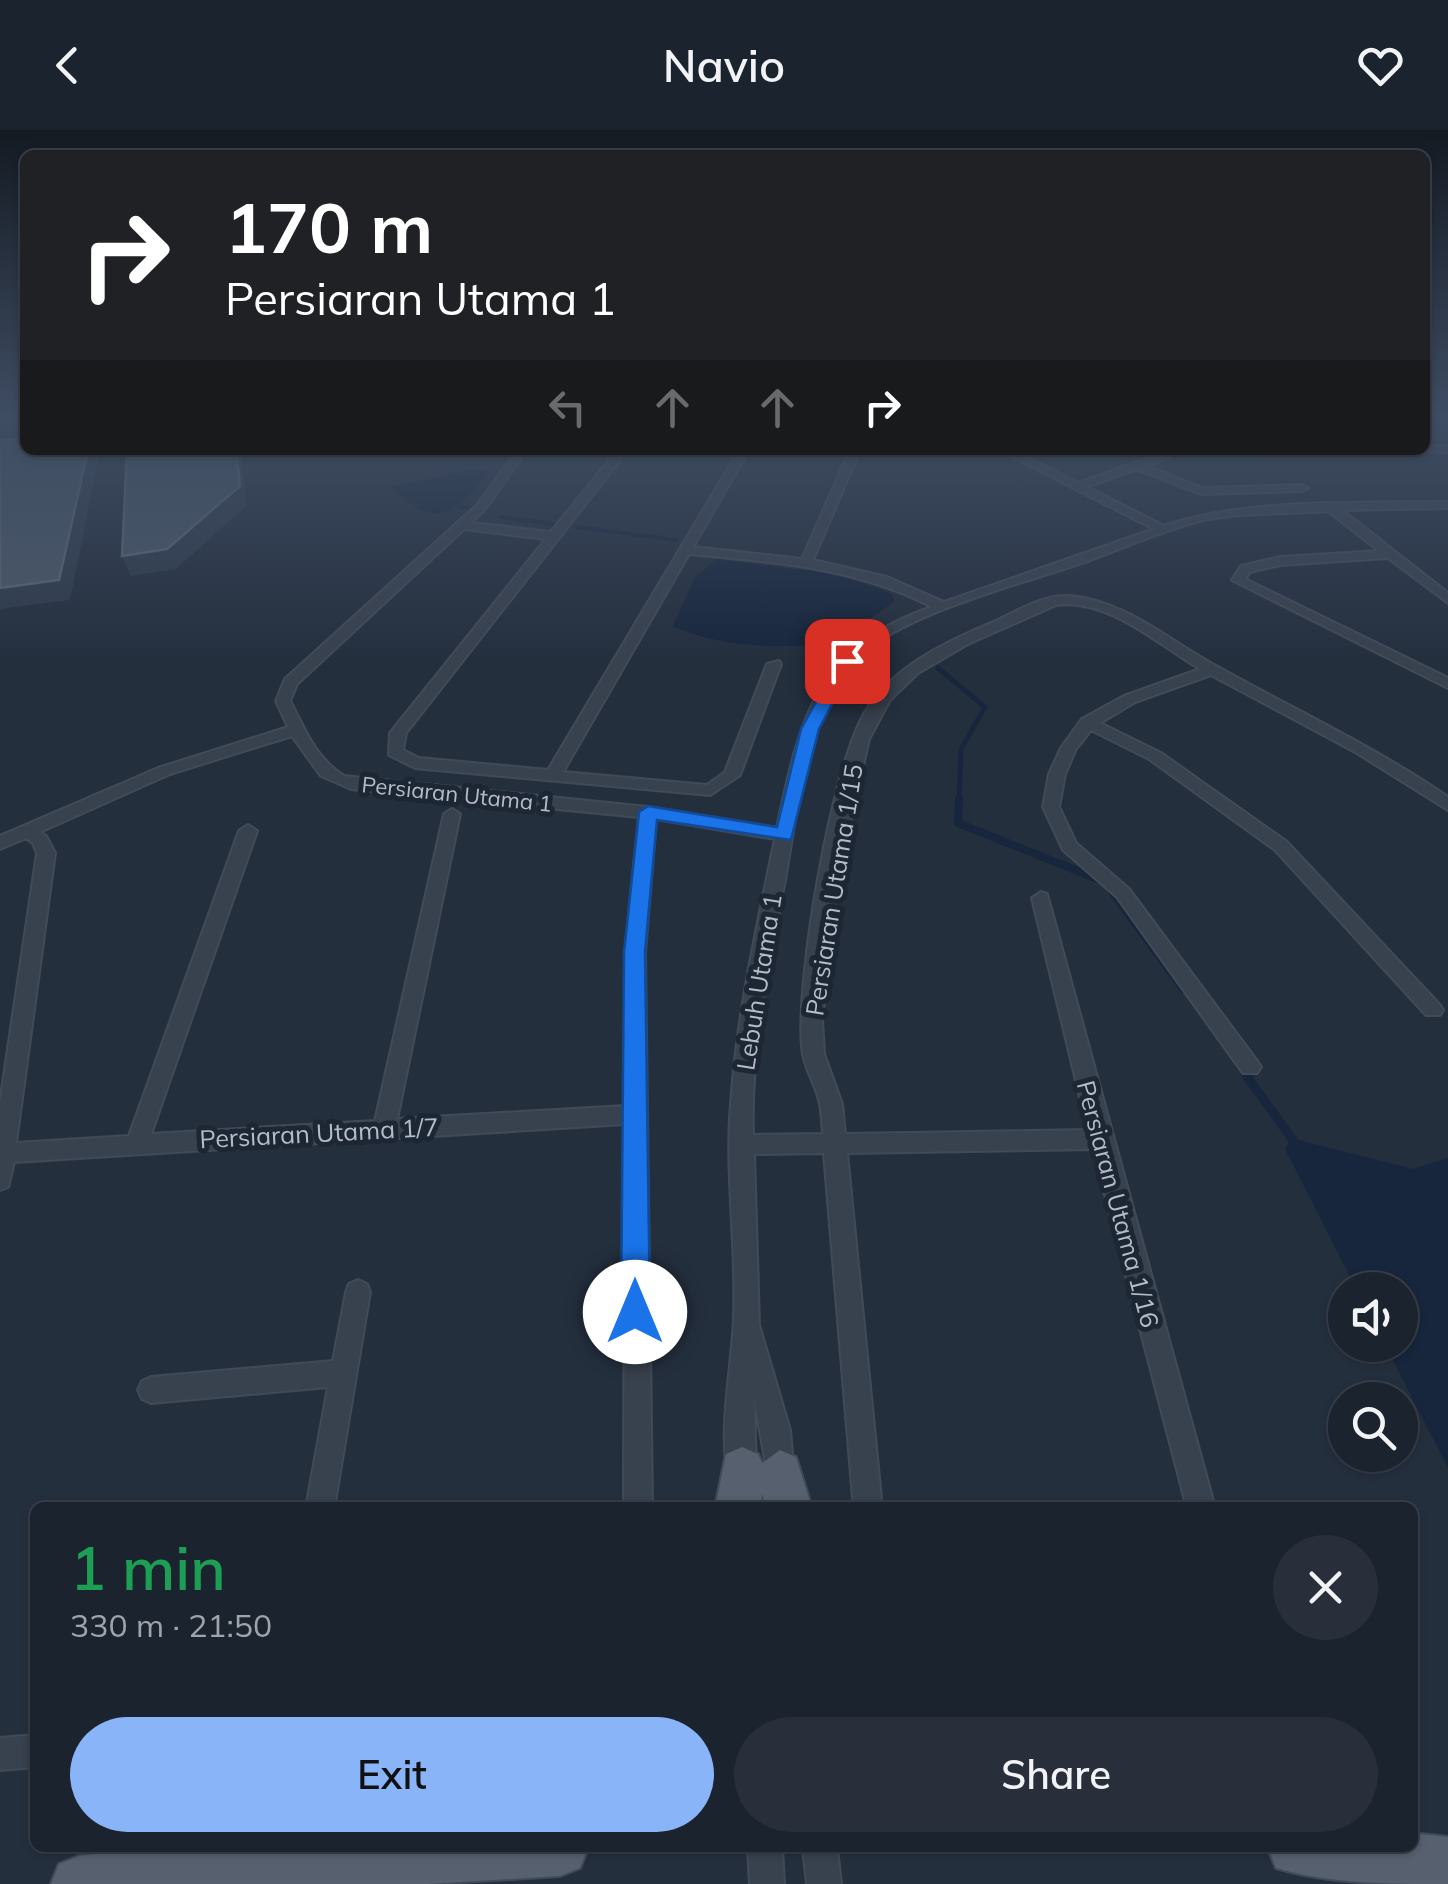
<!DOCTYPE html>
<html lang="en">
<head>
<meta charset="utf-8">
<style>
  body { margin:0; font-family:Mulish,sans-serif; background:#282f3a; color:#f1f3f6; height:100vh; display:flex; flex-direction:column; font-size:38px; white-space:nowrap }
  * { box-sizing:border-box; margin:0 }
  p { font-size:32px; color:#a0a4aa }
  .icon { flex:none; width:55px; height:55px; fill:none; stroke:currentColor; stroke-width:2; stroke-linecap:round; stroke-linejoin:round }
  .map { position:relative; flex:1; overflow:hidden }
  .details { position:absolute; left:30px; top:1372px; width:1388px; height:350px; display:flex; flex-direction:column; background:#1b232e; border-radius:15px; box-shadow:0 2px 8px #0004,0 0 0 2px #39404a }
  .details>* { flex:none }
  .top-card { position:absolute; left:20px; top:20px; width:1410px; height:305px; border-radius:15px; box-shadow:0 2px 8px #0004,0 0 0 2px #39404a; background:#202124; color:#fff; overflow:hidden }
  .tools { position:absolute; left:1328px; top:1142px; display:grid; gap:20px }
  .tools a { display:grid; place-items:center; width:90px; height:90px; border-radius:50%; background:#1b232e; box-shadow:0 2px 8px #0004,0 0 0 2px #39404a; font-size:50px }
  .pin { position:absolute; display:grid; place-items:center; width:85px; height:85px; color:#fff; margin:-42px; border-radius:20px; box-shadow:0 5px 15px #0006 }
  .me { position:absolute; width:110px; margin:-55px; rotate:0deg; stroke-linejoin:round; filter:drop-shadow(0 0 8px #0008) }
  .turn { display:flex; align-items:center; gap:35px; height:210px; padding:0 40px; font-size:45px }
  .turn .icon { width:130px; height:130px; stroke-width:2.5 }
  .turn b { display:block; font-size:70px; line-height:85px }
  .lanes { display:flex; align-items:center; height:95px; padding:0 40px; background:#0003; justify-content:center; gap:50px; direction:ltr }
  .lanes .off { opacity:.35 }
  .round { display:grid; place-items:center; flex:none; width:105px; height:105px; border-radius:52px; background:#282f3a }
  .summary { display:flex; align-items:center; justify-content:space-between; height:170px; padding:0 40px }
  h1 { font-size:60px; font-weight:600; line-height:75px; color:#1e9e55 }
  .button { display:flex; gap:20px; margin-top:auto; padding:20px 40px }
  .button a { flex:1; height:115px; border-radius:60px; background:#8ab4f8; color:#111; font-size:40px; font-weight:600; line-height:115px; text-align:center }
  .button a+a { background:#282f3a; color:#f1f3f6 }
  header { display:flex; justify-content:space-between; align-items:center; height:130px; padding:0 40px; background:#1b232e; font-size:45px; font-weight:600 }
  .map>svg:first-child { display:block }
  .water { fill:#17263c }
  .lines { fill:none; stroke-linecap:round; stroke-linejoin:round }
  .stream-far3 { stroke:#17263c; stroke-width:4 }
  .stream-far2 { stroke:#17263c; stroke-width:5 }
  .stream-far1 { stroke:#17263c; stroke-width:8 }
  .stream { stroke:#17263c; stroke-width:9 }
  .street-casing { stroke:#414a57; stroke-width:4 }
  .primary-casing { stroke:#414a57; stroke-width:4 }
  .street { fill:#38414e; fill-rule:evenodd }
  .primary { fill:#56606e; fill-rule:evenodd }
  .shaded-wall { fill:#2f3b4b }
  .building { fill:#4b5868; stroke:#5c6777; stroke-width:2.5 }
  .route { fill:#1a73e8; stroke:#114b97; stroke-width:2.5 }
  .labels { text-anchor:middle; stroke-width:10; stroke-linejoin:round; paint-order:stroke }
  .far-street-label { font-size:22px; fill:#b4bcc9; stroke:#1d2633 }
  .street-label { font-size:25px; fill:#b4bcc9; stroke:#1d2633 }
</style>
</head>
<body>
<header><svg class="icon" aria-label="back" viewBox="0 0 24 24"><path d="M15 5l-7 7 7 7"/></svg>Navio<svg class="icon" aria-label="heart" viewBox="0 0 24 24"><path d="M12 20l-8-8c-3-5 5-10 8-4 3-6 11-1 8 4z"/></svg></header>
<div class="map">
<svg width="1448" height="1754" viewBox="0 0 1448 1754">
  <rect width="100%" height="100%" fill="#242f3e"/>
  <path class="water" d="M475,339L488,342C455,386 435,400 391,357Z
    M716,429L836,444L890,463L895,471L846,506L832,502L831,514C780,518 720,518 673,496L694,449Z
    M1291,1008L1413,1039L1448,1028V1338L1385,1215H1400V1160H1357L1285,1019Z"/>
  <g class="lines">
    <path class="stream-far3" d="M461,377L470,378
      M501,387L553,394
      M577,397L676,410"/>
    <path class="stream-far2" d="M938,538L985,577L961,619L959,671"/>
    <path class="stream-far1" d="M959,669L958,693L1105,752L1183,859
      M1239,935L1248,947"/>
    <path class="stream" d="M1246,945L1295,1013"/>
    <defs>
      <path id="street" d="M1425,316H1448V322L1421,321Z
        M517,320H527L486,378L471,393L551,402L617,320H628L406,603L403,620L419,628L548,640L739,320H749L693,417L802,429L850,320H860L813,430L887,447L944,472L1154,399L999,320H1012L1078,353L1171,320H1186L1147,336L1202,358L1302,355L1308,358L1302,361L1201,364L1136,339L1087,357L1164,396C1245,368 1362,373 1448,372V378L1342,380L1448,463V473L1388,428L1280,435L1250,442L1245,449L1448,548V558L1232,450L1241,436L1280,427L1379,421L1328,381C1290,384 1236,382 1200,391C1161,401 1123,418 1085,432C1024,453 892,486 851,534C805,588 797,683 785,750C769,834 750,919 753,1005L823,1004C822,994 822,983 820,974C816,954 803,937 802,917C796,849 831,642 864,584C890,540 939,515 984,496C1011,486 1040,464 1069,466C1125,470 1171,512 1218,537C1295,580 1375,617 1448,667V680L1357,623L1211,545L1135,572L1100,593L1161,623L1287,712L1440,875L1443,880L1440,885H1426L1275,720L1149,629L1091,600L1076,619L1065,644L1059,677L1076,713L1129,759L1257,931L1261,937L1257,943H1243L1117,767L1063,720L1043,677L1049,644L1061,618L1082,589L1124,566L1200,539C1159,515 1107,467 1056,475L968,514L918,543L890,570L869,609L838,747L822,890L824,924L842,974L845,1004L1088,1000L1032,768L1041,762L1047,764L1215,1378H1187L1093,1019L847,1023L881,1368L877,1378H857L853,1368L824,1023L754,1024L759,1195L790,1300L794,1347L790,1357L780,1361L770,1357L754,1268L756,1345L752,1355L742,1359L732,1355C715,1313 733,1234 734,1187C737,1116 725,1043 731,974C737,884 757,797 775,709L656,689L645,823L652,1378H624L625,994L14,1032L8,1057L0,1060V973L37,723L33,713L26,708L0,719V706L158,638L288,597L276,571L285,549L478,374ZM464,399L546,409L390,603L389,625L415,638L710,665L740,645L781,534L779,531L767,534L725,642L707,655L563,642L689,424C773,432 856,437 932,477C815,517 800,588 777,698L648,677L344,646C315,628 305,599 290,571L297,554ZM292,606L321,646L351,659L639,687L625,823V976L397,989L460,684L452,679L444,684L375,991L151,1004L257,701L248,695L239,701L129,1006L16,1013L55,723L46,706L40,702L170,644Z
        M358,1150L367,1154L370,1162L334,1378H306L328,1257L151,1273L142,1269L138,1260L142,1251L151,1247L333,1231L346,1162L349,1154Z
        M35,1605V1637L0,1640V1608Z
        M748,1718H782L784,1754H750Z
        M803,1718H837L841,1754H807Z"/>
      <path id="primary" d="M742,1317L758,1324L762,1333L780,1320L796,1327L812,1378H766L762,1364L761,1378H715L726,1324Z
        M1412,1703L1448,1707V1754C1392,1754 1329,1754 1276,1738L1268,1718H1412Z
        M138,1718H588L580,1738L560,1746L428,1754H51L59,1734L79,1726Z"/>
    </defs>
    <use href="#street" class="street-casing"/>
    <use href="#primary" class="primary-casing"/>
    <use href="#street" class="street"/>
    <use href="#primary" class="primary"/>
  </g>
  <path class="shaded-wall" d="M88,320H100L70,470L0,479V458Z
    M236,320H240L247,375L176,439L131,446L122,426Z"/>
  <path class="building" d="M25,308V320H88L59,450L0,458V311Z
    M127,320H236L240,356L167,419L122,426Z"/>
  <linearGradient id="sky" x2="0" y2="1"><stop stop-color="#141a22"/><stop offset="0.54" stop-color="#3f4d63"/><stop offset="1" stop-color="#3f4d63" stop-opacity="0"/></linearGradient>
  <rect width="1448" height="531" fill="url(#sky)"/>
  <path class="route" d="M847,526L855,531L819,599L791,710L657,690L645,822L650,1182L645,1192L635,1196L625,1192L621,1182L624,822L639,682L648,676L777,697L801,599L839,531Z"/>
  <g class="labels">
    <g class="far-street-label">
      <text transform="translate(457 664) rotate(6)" y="8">Persiaran Utama 1</text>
    </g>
    <g class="street-label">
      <text transform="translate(834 760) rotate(-81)" y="9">Persiaran Utama 1/15</text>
      <text transform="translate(759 852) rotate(-81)" y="9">Lebuh Utama 1</text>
      <text transform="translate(319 1003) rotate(-3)" y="9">Persiaran Utama 1/7</text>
      <text transform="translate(1118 1074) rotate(75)" y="9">Persiaran Utama 1/16</text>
    </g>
  </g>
</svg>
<div class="tools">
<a><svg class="icon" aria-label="sound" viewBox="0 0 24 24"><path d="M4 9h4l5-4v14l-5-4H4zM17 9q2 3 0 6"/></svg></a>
<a><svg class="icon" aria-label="search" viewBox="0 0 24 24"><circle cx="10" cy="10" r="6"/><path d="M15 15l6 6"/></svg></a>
</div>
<div class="pin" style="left:847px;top:531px;background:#d93025"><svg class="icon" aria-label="arrive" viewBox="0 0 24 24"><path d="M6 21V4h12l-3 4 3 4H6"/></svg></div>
<svg class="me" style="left:635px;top:1182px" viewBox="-20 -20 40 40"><circle r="19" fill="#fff"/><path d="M0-13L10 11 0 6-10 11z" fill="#1a73e8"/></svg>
<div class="top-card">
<div class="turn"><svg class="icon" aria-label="right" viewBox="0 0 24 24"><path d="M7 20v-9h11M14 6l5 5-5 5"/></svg><div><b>170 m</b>Persiaran Utama 1</div></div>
<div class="lanes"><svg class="icon off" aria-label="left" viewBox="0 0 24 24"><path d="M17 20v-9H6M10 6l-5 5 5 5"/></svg><svg class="icon off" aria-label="ahead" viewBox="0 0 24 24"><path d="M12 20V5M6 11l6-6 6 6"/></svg><svg class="icon off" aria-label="ahead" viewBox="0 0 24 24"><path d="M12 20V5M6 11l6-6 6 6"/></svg><svg class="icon" aria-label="right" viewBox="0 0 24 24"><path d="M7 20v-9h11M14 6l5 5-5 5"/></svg></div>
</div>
<section class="details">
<div class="summary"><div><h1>1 min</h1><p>330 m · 21:50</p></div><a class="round"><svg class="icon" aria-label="close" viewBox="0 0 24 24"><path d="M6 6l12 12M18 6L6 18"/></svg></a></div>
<div class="button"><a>Exit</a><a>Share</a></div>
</section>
</div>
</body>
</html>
